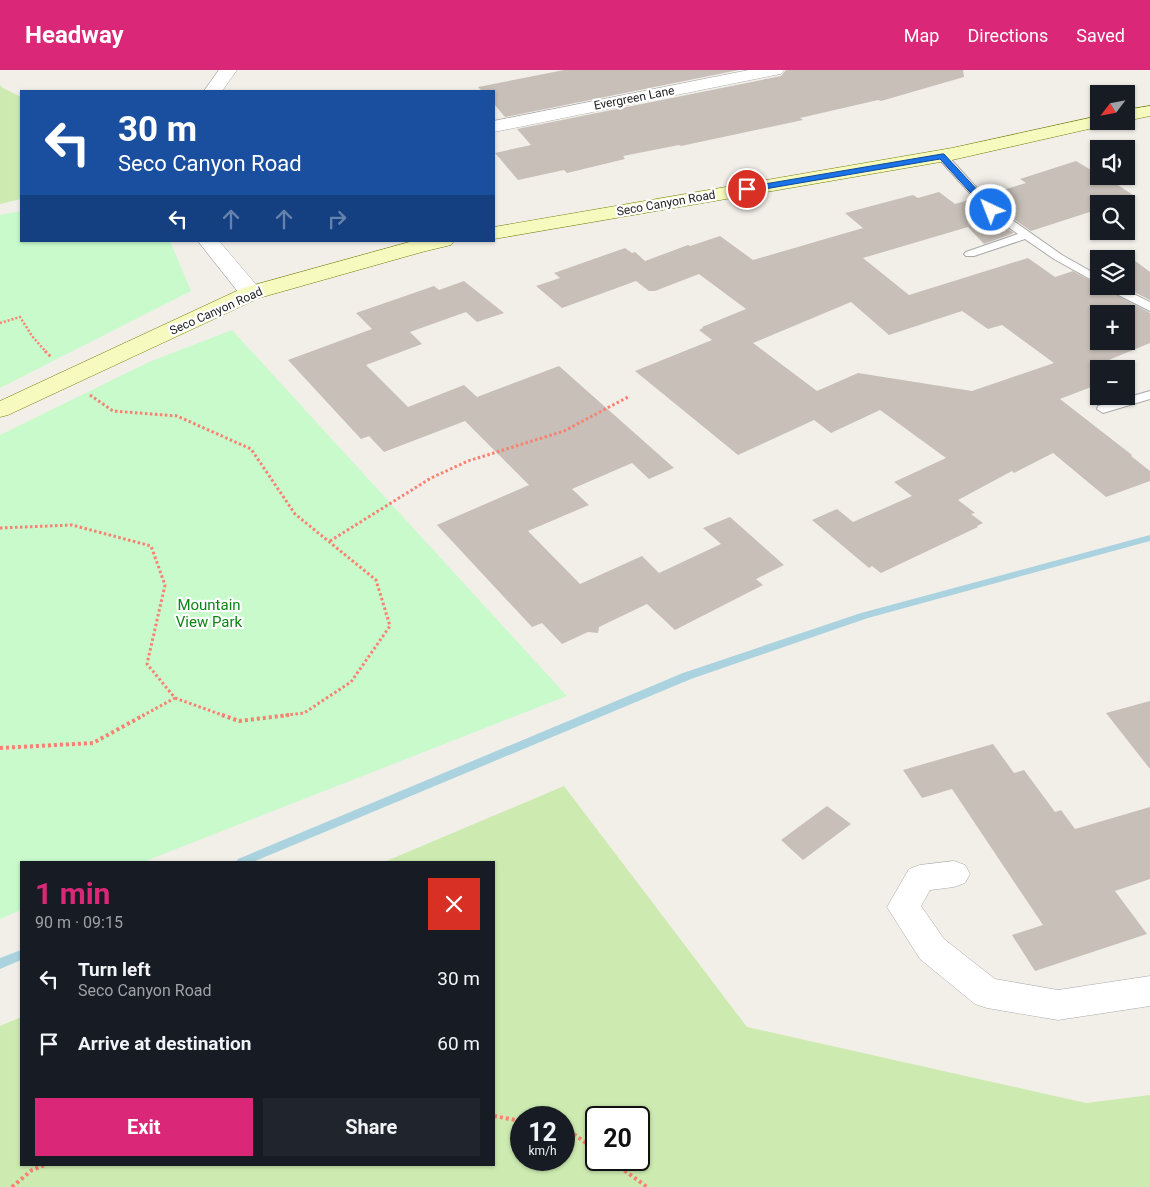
<!DOCTYPE html>
<html lang="en">
<head>
<meta charset="utf-8">
<style>
  body { margin:0; font-family:Roboto,sans-serif; background:#20242c; color:#f1f3f6; height:100vh; display:flex; flex-direction:column; font-size:19px; white-space:nowrap }
  * { box-sizing:border-box; margin:0 }
  p { font-size:16px; color:#9ea1a6 }
  .icon { flex:none; width:28px; height:28px; fill:none; stroke:currentColor; stroke-width:2; stroke-linecap:round; stroke-linejoin:round }
  .map { position:relative; flex:1; overflow:hidden }
  .details { position:absolute; left:20px; top:791px; width:475px; height:305px; display:flex; flex-direction:column; background:#171b24; border-radius:0px; box-shadow:0 1px 4px #0004 }
  .details>* { flex:none }
  .top-card { position:absolute; left:20px; top:20px; width:475px; height:152px; border-radius:0px; box-shadow:0 1px 4px #0004; background:#1a4fa0; color:#fff; overflow:hidden }
  .needle { width:32px; rotate:238deg }
  .fabs { position:absolute; left:1090px; top:15px; display:grid; gap:10px }
  .fabs a { display:grid; place-items:center; width:45px; height:45px; border-radius:0px; background:#171b24; box-shadow:0 1px 4px #0004; font-size:25px }
  .speed { position:absolute; left:510px; top:1036px; display:flex; gap:10px; font-size:25px; font-weight:700; text-align:center }
  .speed>* { display:grid; place-content:center; width:65px; height:65px; border-radius:50%; background:#171b24; box-shadow:0 1px 4px #0004; line-height:1 }
  .speed small { font-size:12px; font-weight:400 }
  .speed .limit { border:2px solid #111; border-radius:8px; background:#fff; color:#111 }
  .pin { position:absolute; display:grid; place-items:center; width:42px; height:42px; color:#fff; margin:-21px; border:2px solid #fff; border-radius:50%; box-shadow:0 1px 5px #0007 }
  .me { position:absolute; width:55px; margin:-28px; rotate:317deg; stroke-linejoin:round; filter:drop-shadow(0 0 4px #0008) }
  .turn { display:flex; align-items:center; gap:18px; height:105px; padding:0 15px; font-size:22px }
  .turn .icon { width:65px; height:65px; stroke-width:2.5 }
  .turn b { display:block; font-size:35px; line-height:42px }
  .lanes { display:flex; align-items:center; height:48px; padding:0 15px; background:#0003; justify-content:center; gap:25px; direction:ltr }
  .lanes .off { opacity:.35 }
  .round { display:grid; place-items:center; flex:none; width:52px; height:52px; border-radius:0px; background:#20242c }
  .headline { display:flex; align-items:center; justify-content:space-between; height:85px; padding:0 15px }
  h1 { font-size:30px; font-weight:700; line-height:38px; color:#db2777 }
  .button { display:flex; gap:10px; margin-top:auto; padding:10px 15px }
  .button a { flex:1; height:58px; border-radius:0px; background:#db2777; color:#fff; font-size:20px; font-weight:700; line-height:58px; text-align:center }
  .button a+a { background:#20242c; color:#f1f3f6 }
  ul { padding:0; list-style:none }
  li { display:flex; align-items:center; gap:15px; height:65px; padding:0 15px }
  li div { flex:1 }
  li b { display:block; font-size:19px }
  li em { font-style:normal }
  header { display:flex; align-items:center; gap:30px; box-sizing:border-box; height:70px; padding:0 25px; background:#db2777; color:#fff }
  header strong { font-size:24px }
  nav { display:flex; gap:28px; margin-inline-start:auto; font-size:18px }
  .map>svg:first-child { display:block }
  .grass { fill:#cdebb0; fill-rule:evenodd }
  .park { fill:#c8facc }
  .lines { fill:none; stroke-linecap:round; stroke-linejoin:round }
  .stream { fill:#aad3df; fill-rule:evenodd }
  .building { fill:#c7bfb8; fill-rule:evenodd }
  .lane-casing { stroke:#a9a9a9; stroke-width:2 }
  .street-casing { stroke:#a9a9a9; stroke-width:1 }
  .secondary-casing { stroke:#707d05; stroke-width:1 }
  .path-far2 { stroke:#fa8072; stroke-width:2.5; stroke-dasharray:2 2; stroke-linecap:butt }
  .path-far1 { stroke:#fa8072; stroke-width:3; stroke-dasharray:2.5 2.5; stroke-linecap:butt }
  .path { stroke:#fa8072; stroke-width:4; stroke-dasharray:3 3; stroke-linecap:butt }
  .lane { fill:#fff; fill-rule:evenodd }
  .street { fill:#fff; fill-rule:evenodd }
  .secondary { fill:#f7fabf; fill-rule:evenodd }
  .route { fill:#1a73e8; stroke:#114b97 }
  .labels { text-anchor:middle; stroke-width:4.5; stroke-linejoin:round; paint-order:stroke }
  .far-street-label { font-size:12px; fill:#222; stroke:#fff }
  .park-label { font-size:15px; fill:#0c8416; stroke:#fff }
</style>
</head>
<body>
<header>
<strong>Headway</strong>
<nav><a>Map</a><a>Directions</a><a>Saved</a></nav>
</header>
<div class="map">
<svg width="1150" height="1117" viewBox="0 0 1150 1117">
  <rect width="100%" height="100%" fill="#f2efe9"/>
  <path class="grass" d="M0,15L3,18L21,27V129L0,134Z
    M564,716L747,957L1086,1033L1150,1025V1117H0V956L21,947V1095H494V792H384ZM521,1048H564V1090H521ZM596,1048H639V1090H596Z"/>
  <path class="park" d="M21,141V171H170L191,221L0,318V145Z
    M232,260L567,626L143,792H21V840L0,849V365L149,292Z"/>
  <g class="lines">
    <path class="stream" d="M1150,465V471L868,548L691,609L253,792H236L238,789L683,603L861,543Z
      M21,880V890L0,899V888Z"/>
  </g>
  <path class="building" d="M564,0H739L505,47L494,34V21H482L478,17Z
    M786,0H963L964,7L881,31L878,30L800,48L803,50L681,76L679,75L623,86L625,89L567,103L564,100L518,110L495,83L531,75L517,59L781,6Z
    M1076,91L1091,100L1093,99L1099,103V106H1104L1136,127L1116,134H1099V139L1031,161L996,137L986,125L1026,113L1020,109Z
    M939,122L955,134L972,129L986,144L1014,163L984,174L968,157L863,188L909,225L1028,188L1055,207L1073,201L1150,243V273L1099,294V314L1060,329L1132,385L1131,386L1150,401V411L1106,427L1053,383L1014,403L1012,401L958,430L975,443L971,444L983,453L977,456L978,457L881,503L872,496L869,498L812,450L837,439L853,452L912,426L894,412L946,388L880,340L831,363L814,350L738,385L635,301L712,270L699,260L703,258L702,257L746,239L699,204L655,221H649L636,211L562,238L536,216L560,208L554,203L625,178L632,183L635,182L645,191L688,175L690,176L720,166L753,190L863,158L845,143L913,125L918,128ZM851,232L889,265L962,241L988,259L1002,255L1054,293L972,321L858,303L817,321L753,273ZM1099,244H1126V271H1099Z
    M1126,184L1150,202V230L1122,216H1126V189H1110Z
    M464,211L504,243L477,252L466,242L410,262L422,274L366,295L408,337L464,315L477,327L559,296L674,398L649,409L632,393L572,419L589,435L528,461L580,514L642,486L659,503L721,474L703,458L730,447L784,495L756,509L763,515L675,560L647,534L599,557L598,563L588,562L562,574L542,553L532,557L437,455L529,415L465,351L384,382L369,366L361,369L288,290L372,259L356,243L434,216L439,220Z
    M1150,631V699L1106,643Z
    M993,674L1014,703L1024,700L1055,742L1061,740L1075,759L1150,737V809L1115,821L1147,864L1035,901L1012,865L1043,855L952,719L922,728L903,700Z
    M827,736L851,754L803,790L781,770Z"/>
  <g class="lines">
    <defs>
      <path id="lane" d="M942,83L946,84L995,138L1062,185L1099,206V214L1054,189L1025,169L974,186H966L964,184L966,182L1018,164L987,142L938,88L937,86Z
        M1101,216H1117L1150,232V241Z
        M1150,321V329L1103,343L1097,339L1098,336Z"/>
      <path id="street" d="M219,0H237L222,21H204Z
        M749,0H784L781,4L775,5L494,62V51Z
        M198,171H219L259,218L262,223L259,228L251,229L243,228Z
        M954,791L965,795L970,804L965,813L954,817L930,820L921,836L944,869L995,909L1058,920L1150,906V936L1058,950L987,938L975,934L920,889L887,837L909,799L920,795Z"/>
      <path id="secondary" d="M1150,36V46L1126,51H1125L1126,40Z
        M1099,46V51H1111L1108,55L1102,56L952,90L494,169V157L952,78Z
        M413,171H454L451,175L422,182L259,228L8,345L0,347V331L243,218Z"/>
    </defs>
    <use href="#lane" class="lane-casing"/>
    <use href="#street" class="street-casing"/>
    <use href="#secondary" class="secondary-casing"/>
    <path class="path-far2" d="M0,253L20,247L32,266L46,282"/>
    <path class="path-far1" d="M45,281L52,288
      M90,325L113,341L177,346L251,379L295,444L376,510L390,556L351,612L304,643L279,646
      M0,458L72,455L151,476L165,515L147,594L175,628L142,646
      M330,471L431,408L468,391L564,361L628,327
      M175,628L225,646"/>
    <path class="path" d="M222,645L239,651L289,645
      M0,678L93,673L144,645
      M494,1046L521,1051
      M564,1057L596,1080
      M610,1090L647,1117
      M12,1117L32,1100L45,1095"/>
    <use href="#lane" class="lane"/>
    <use href="#street" class="street"/>
    <use href="#secondary" class="secondary"/>
  </g>
  <path class="route" d="M942,84H944L994,138V142H988L940,89L747,122L743,119L747,117Z"/>
  <g class="labels">
    <g class="far-street-label">
      <text transform="translate(634 28) rotate(-11)" y="4">Evergreen Lane</text>
      <text transform="translate(666 133) rotate(-10)" y="4">Seco Canyon Road</text>
      <text transform="translate(216 241) rotate(-24)" y="4">Seco Canyon Road</text>
    </g>
    <g class="park-label">
      <text x="209" y="540">Mountain<tspan x="209" dy="17">View Park</tspan></text>
    </g>
  </g>
</svg>
<div class="fabs">
<a><svg class="needle" viewBox="-14 -14 28 28"><path d="M0-13l5 13h-10z" fill="#e53935"/><path d="M0 13l5-13h-10z" fill="#9ea1a6"/></svg></a>
<a><svg class="icon" aria-label="sound" viewBox="0 0 24 24"><path d="M4 9h4l5-4v14l-5-4H4zM17 9q2 3 0 6"/></svg></a>
<a><svg class="icon" aria-label="search" viewBox="0 0 24 24"><circle cx="10" cy="10" r="6"/><path d="M15 15l6 6"/></svg></a>
<a><svg class="icon" aria-label="layers" viewBox="0 0 24 24"><path d="M12 4l9 5-9 5-9-5zM3 14l9 5 9-5"/></svg></a>
<a>+</a>
<a>−</a>
</div>
<div class="speed"><div>12<small>km/h</small></div><div class="limit">20</div></div>
<div class="pin" style="left:747px;top:119px;background:#d93025"><svg class="icon" aria-label="arrive" viewBox="0 0 24 24"><path d="M6 21V4h12l-3 4 3 4H6"/></svg></div>
<svg class="me" style="left:991px;top:140px" viewBox="-20 -20 40 40"><circle r="17" fill="#1a73e8" stroke="#fff" stroke-width="3"/><path d="M0-11L8 9 0 5-8 9z" fill="#fff"/></svg>
<div class="top-card">
<div class="turn"><svg class="icon" aria-label="left" viewBox="0 0 24 24"><path d="M17 20v-9H6M10 6l-5 5 5 5"/></svg><div><b>30 m</b>Seco Canyon Road</div></div>
<div class="lanes"><svg class="icon" aria-label="left" viewBox="0 0 24 24"><path d="M17 20v-9H6M10 6l-5 5 5 5"/></svg><svg class="icon off" aria-label="ahead" viewBox="0 0 24 24"><path d="M12 20V5M6 11l6-6 6 6"/></svg><svg class="icon off" aria-label="ahead" viewBox="0 0 24 24"><path d="M12 20V5M6 11l6-6 6 6"/></svg><svg class="icon off" aria-label="right" viewBox="0 0 24 24"><path d="M7 20v-9h11M14 6l5 5-5 5"/></svg></div>
</div>
<section class="details">
<div class="headline"><div><h1>1 min</h1><p>90 m · 09:15</p></div><a class="round" style="background:#d93025;color:#fff"><svg class="icon" aria-label="close" viewBox="0 0 24 24"><path d="M6 6l12 12M18 6L6 18"/></svg></a></div>
<ul>
<li><svg class="icon" aria-label="left" viewBox="0 0 24 24"><path d="M17 20v-9H6M10 6l-5 5 5 5"/></svg><div><b>Turn left</b><p>Seco Canyon Road</p></div><em>30 m</em></li>
<li><svg class="icon" aria-label="arrive" viewBox="0 0 24 24"><path d="M6 21V4h12l-3 4 3 4H6"/></svg><div><b>Arrive at destination</b></div><em>60 m</em></li>
</ul>
<div class="button"><a>Exit</a><a>Share</a></div>
</section>
</div>
</body>
</html>
